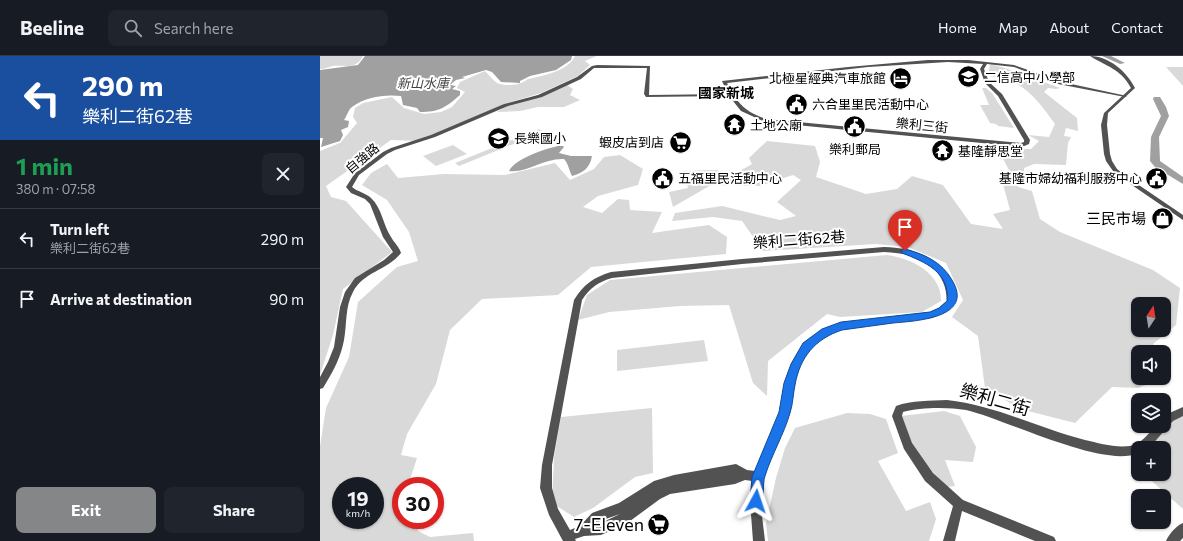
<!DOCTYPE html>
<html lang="en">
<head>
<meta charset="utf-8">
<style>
  body { margin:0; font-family:Commissioner,"Noto Sans TC",sans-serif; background:#20242c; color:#f1f3f6; height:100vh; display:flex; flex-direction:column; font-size:15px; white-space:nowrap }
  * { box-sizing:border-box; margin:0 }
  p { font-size:13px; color:#9ea1a6 }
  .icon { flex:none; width:22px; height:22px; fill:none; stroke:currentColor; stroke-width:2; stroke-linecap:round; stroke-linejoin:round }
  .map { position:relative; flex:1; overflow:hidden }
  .sheet { display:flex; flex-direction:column; background:#171b24; width:320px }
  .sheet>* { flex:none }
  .top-card { background:#1a4fa0; color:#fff; overflow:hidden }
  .needle { width:26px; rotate:12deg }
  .buttons { position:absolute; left:811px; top:241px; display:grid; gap:8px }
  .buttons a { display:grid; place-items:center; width:40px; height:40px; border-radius:8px; background:#171b24; box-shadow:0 1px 3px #0004; font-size:20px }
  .speed { position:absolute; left:12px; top:421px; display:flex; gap:8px; font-size:20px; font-weight:700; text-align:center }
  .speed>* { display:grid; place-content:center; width:52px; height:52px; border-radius:50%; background:#171b24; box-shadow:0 1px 3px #0004; line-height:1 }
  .speed small { font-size:10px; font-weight:400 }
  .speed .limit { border:6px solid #d22; background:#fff; color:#111 }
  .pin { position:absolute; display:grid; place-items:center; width:34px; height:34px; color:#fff; margin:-41px -17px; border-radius:50% 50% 50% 0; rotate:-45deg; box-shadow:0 0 4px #0007 }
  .pin .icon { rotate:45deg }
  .me { position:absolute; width:44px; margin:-22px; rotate:5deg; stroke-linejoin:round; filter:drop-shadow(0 0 3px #0008) }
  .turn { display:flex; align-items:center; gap:14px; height:84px; padding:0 16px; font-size:18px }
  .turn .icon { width:52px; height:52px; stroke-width:2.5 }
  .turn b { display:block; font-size:28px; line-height:34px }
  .round { display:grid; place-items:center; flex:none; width:42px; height:42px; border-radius:8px; background:#20242c }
  .headline { display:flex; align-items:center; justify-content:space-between; height:68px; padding:0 16px }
  h1 { font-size:24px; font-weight:700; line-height:30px; color:#1e9e55 }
  .primary-button { display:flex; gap:8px; margin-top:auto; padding:8px 16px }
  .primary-button a { flex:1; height:46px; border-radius:8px; background:#858687; color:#fff; font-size:16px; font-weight:700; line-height:46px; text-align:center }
  .primary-button a+a { background:#20242c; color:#f1f3f6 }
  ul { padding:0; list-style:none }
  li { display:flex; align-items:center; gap:12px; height:60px; padding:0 16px; border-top:1px solid #363941 }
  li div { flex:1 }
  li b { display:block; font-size:15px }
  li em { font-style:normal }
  header { display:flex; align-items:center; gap:24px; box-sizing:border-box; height:56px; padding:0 20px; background:#171b24; border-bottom:1px solid #363941 }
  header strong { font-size:19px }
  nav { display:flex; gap:22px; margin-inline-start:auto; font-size:14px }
  .search { width:280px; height:36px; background:#20242c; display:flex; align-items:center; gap:10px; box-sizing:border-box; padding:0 14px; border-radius:8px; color:#9ea1a6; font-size:15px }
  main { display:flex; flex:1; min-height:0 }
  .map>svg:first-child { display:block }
  .green { fill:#d9d9d9; fill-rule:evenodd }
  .water { fill:#a0a0a0 }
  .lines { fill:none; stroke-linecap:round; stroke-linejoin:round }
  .river { fill:#a0a0a0; fill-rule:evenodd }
  .minor { fill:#525252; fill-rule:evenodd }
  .tertiary { fill:#525252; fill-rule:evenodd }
  .route { fill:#1a73e8; stroke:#114b97 }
  .labels { text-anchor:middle; stroke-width:4; stroke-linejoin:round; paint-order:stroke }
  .far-poi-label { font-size:13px; fill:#000; stroke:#fff; text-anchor:start }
  .far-water-label { font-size:13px; font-style:italic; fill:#414141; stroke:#fff }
  .far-street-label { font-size:13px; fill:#000; stroke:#fff }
  .far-quarter-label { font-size:14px; font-weight:bold; fill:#000; stroke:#fff }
  .poi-label { font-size:15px; fill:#000; stroke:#fff; text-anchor:end }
  .street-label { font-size:15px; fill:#000; stroke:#fff }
  .near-street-label { font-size:18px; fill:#000; stroke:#fff }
  .near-poi-label { font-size:18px; fill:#000; stroke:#fff; text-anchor:end }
</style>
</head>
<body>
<header>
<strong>Beeline</strong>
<div class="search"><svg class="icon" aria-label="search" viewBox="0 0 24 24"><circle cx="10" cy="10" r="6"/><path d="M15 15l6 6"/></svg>Search here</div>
<nav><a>Home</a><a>Map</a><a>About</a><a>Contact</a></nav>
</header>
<main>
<section class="sheet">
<div class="top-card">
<div class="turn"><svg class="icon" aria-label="left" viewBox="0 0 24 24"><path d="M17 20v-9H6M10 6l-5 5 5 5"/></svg><div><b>290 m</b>樂利二街62巷</div></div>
</div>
<div class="headline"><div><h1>1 min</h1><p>380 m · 07:58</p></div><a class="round"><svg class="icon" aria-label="close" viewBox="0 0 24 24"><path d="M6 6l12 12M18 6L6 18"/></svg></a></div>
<ul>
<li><svg class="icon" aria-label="left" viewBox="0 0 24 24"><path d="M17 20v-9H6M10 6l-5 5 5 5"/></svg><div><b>Turn left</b><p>樂利二街62巷</p></div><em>290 m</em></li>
<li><svg class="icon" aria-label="arrive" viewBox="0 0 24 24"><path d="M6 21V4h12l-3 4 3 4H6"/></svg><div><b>Arrive at destination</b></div><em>90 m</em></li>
</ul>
<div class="primary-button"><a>Exit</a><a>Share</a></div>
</section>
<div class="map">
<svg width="863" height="485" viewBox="0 0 863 485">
  <rect width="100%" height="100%" fill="#fff"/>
  <path class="green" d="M0,0H43C36,14 25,9 13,10C8,11 4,13 0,13Z
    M255,0H277L265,5L270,9L258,20L221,37L184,48L99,85L71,84L6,130L11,141L26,145L72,196L23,233L13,279L0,319V95L20,87L37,67L33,61L35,52L43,47L72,41L84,52L104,58L121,56L132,51L145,36L137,32L140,26L165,15C169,19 173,24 177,27C185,31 202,29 208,23C223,20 248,15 255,0Z
    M670,8L688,13L740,32L736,33L728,32L724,36L757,62L758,75L746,72L744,80L751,81L748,87L746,109L714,108L704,112V119L695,120L698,131L712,135L720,163L740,176L833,214L860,232L856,269L833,288L836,296H818V322H844V318L845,322L818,332L792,331L755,367L700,353L665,332L658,280L632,261L643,244L626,207L588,191L556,188L443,195L422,165L393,161L352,165L355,157L402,150L460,164L476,160L457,146L481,124L473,119L440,130L391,129L353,151L349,136L368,132L363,115L396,114L413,119L432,108L429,102L447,85L495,90L500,106L496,121L546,138L577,133L592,120L623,129L651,168L683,173L673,158L690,154L683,128L690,116L680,97L691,93H711L719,85L708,79L729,81L735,68C717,43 702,22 668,20ZM818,248H844V274H818Z
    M846,11H863V30Z
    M247,29L253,33L250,39L260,44L244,51H218L200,55L177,56L187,50Z
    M662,32H666L672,37L694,72L678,70L676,68L670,67L660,49H669Z
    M219,73L223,76L139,110L135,107Z
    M133,89L147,98L116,110L103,100Z
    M300,99L323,113L318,129L278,140L263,151L282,157L298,143L309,144L310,154L342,156L332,177L389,169L407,181L406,198L271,211L238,239L162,243L130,274L116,328L87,378L81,399L97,402L88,430H81V464H94L98,475L110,481L153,477L154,485H0V390L6,352L29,301L38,246L77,211L98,205L89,176L67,144L42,129L51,117L67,108L78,122L124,118L185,119L235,107L250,124L274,113L284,101ZM21,430H55V464H21Z
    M567,199C591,202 622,217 621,245L602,256L520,261L507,258L448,305L447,340L433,327L409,249L360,250L289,256L258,264L267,239L290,224Z
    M384,284L388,305L297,315V294Z
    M332,352L333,417L315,421L273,452L254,461L232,447L234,401L241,361Z
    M863,354V453L824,418H844V392H824Z
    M624,355L640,360L656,391L653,406L625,404L635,430L627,431C606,409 588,391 581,360Z
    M527,357L550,358L566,363L578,397L558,405L586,455L610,446L616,463L609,485H448L446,468L456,422L465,392L475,372Z"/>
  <path class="water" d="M45,0H252L251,4L236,14L210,20L200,25V27L181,26L172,16L166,14L142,21L145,22L136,24L130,29L136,30L132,33L140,35V39C125,52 119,56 100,56L97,52L83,49L81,40C65,38 45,41 32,51C28,54 27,60 24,64L29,65L28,71L21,74L23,79L20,85L1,91L3,82H0V14L38,9Z
    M238,90H243L244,91L239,97L251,100H272C270,112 263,117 252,120C249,114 248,107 244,103C223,102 209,117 189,115C196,102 225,93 238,90Z"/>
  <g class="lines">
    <path class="river" d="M782,0H791L805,7L800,8Z
      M834,41H840L846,51L849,60L839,81L840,105L863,121V128L835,111L830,105L831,81L841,60L833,43Z"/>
    <path class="minor" d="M608,4H648L694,9L742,26L807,40L805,41L738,28L694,11L667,8L664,13L669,26L682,38L710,84L709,88L702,91L445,66L421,55L409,40L326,41L324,38L327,12H274L261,23L222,41L188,50L115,81L75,94L67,98L39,119L32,131C38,136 46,137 51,142C62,152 63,169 71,181C74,187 79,190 81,197C68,214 43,216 33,236C25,250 27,268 24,284C21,300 14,314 6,327L3,332L0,333V321L8,306L14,291L20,251L25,236L35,222L64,204L73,196L63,181L50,148L45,143L31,137L26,131L35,117L63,96L71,92L111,79L184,48L218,39L257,21L272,10L277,9L330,10L329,39L408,38L402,25L528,11ZM628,6L663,8L660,13L665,27L678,40L704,84V86L701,87L446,63C423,55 418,47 407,27L548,11Z
      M564,191C600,192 633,206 635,246L625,256L612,262L522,273C493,284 481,298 475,328C473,337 472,346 470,355C464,378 449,398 444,421C438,441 443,465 445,485H433L430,445L432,425L425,424L415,428L350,438L340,443L306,468L281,479L264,480L255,483L256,485H243L229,459L220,432L222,409L254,244C263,229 274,221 291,216L422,203ZM564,196C596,197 626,209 627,245L619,252L611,256L521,267L502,274L483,288L471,308L465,327L460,356L435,415L427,414L416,408L354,419L334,425L299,447L272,457L260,470L250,474L238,453L232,432V409L262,244C270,232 278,226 292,222L422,208ZM300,458L281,467H278L280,465Z
      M627,344C675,349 718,372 765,384C779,387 794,392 810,390C821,388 828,378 836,370H844V361L845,359L863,351V360L853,365L830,391L818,392V397C784,413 685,363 646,354C629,351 600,351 583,356L582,360L592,387L613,417L643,444L734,481L736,485H715L642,455L635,485H623L633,450L605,425L584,393L572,360L576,350C592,344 610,345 627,344Z
      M863,467V482L860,485H846C849,478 856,470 863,467Z"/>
    <path class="tertiary" d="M770,0C789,0 807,16 815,32L788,57L787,69L790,98L792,105L797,113L807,121L863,159V164L803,123L793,115L786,105L784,98L781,69L784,57L811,32C800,12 787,11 770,0Z"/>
  </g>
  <path class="route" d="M582,193H585C604,198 622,206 632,224C655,262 596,265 573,267C556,269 539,272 522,274C495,283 480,301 475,329C473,338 473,348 470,357C464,378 452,398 445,420C442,429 445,440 441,450L436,452L432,450L430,445L432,421L459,356L464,327L471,308L483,287L502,273L521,266L610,256L619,252L627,245C630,216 605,206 582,197L581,195Z"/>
  <defs>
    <symbol id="school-disc" viewBox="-11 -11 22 22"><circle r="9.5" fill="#000" stroke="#fff"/><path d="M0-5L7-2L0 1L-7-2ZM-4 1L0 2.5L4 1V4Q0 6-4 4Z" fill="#fff"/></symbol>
    <symbol id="hotel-disc" viewBox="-11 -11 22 22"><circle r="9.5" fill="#000" stroke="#fff"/><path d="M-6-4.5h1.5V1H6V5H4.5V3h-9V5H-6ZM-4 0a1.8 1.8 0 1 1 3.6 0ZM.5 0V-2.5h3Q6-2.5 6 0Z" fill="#fff"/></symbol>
    <symbol id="civic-disc" viewBox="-11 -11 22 22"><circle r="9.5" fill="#000" stroke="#fff"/><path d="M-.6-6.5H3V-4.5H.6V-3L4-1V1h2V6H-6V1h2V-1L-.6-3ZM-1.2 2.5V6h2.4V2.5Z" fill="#fff"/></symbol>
    <symbol id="temple-disc" viewBox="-11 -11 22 22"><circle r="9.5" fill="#000" stroke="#fff"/><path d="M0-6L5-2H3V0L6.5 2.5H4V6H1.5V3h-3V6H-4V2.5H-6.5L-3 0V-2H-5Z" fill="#fff"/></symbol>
    <symbol id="supermarket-disc" viewBox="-11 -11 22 22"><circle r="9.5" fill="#000" stroke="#fff"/><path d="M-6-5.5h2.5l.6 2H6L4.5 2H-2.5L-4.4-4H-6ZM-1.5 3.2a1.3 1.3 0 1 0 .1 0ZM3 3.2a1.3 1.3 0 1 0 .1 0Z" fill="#fff"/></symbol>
    <symbol id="shop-disc" viewBox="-11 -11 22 22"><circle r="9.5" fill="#000" stroke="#fff"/><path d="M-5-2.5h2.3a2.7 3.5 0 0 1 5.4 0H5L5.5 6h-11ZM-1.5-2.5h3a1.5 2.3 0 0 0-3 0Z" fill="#fff"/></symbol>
  </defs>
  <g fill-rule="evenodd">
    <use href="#school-disc" x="636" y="8" width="25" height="25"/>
    <use href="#hotel-disc" x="568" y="10" width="25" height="25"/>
    <use href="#civic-disc" x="464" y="36" width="25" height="25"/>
    <use href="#temple-disc" x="402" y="56" width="25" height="25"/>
    <use href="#civic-disc" x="522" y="58" width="25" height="25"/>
    <use href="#school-disc" x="166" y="70" width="25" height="25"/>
    <use href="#supermarket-disc" x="348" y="74" width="25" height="25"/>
    <use href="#temple-disc" x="610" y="82" width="25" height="25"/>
    <use href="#civic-disc" x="330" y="110" width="25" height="25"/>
    <use href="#civic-disc" x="824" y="110" width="25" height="25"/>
    <use href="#shop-disc" x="830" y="150" width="25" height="25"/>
    <use href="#supermarket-disc" x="326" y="456" width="25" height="25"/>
  </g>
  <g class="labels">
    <g class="far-poi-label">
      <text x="664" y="26">二信高中小學部</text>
      <text x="566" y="27" text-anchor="end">北極星經典汽車旅館</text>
      <text x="492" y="53">六合里里民活動中心</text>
      <text x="430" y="74">土地公廟</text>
      <text x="194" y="87">長樂國小</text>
      <text x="344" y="91" text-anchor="end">蝦皮店到店</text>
      <text x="535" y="98" text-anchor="middle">樂利郵局</text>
      <text x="638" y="100">基隆靜思堂</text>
      <text x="358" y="127">五福里民活動中心</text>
      <text x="822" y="127" text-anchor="end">基隆市婦幼福利服務中心</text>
    </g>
    <g class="far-water-label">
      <text x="103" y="32">新山水庫</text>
    </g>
    <g class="far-street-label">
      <text transform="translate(602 69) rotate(6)" y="5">樂利三街</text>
      <text transform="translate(42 102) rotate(-40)" y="5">自強路</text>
    </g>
    <g class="far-quarter-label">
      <text x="406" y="42">國家新城</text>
    </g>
    <g class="poi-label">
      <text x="826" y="168">三民市場</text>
    </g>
    <g class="street-label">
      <text transform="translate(479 184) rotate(-4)" y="5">樂利二街62巷</text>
    </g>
    <g class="near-street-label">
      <text transform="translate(675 344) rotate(16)" y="6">樂利二街</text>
    </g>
    <g class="near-poi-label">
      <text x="324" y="475">7-Eleven</text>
    </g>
  </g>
</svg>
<div class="buttons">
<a><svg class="needle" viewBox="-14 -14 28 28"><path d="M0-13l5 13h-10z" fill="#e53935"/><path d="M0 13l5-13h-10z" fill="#9ea1a6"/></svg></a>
<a><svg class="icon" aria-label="sound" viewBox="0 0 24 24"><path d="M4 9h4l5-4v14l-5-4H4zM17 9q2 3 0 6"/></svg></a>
<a><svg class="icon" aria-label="layers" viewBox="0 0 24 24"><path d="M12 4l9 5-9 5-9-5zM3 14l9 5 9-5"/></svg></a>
<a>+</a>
<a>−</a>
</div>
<div class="speed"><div>19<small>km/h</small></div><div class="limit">30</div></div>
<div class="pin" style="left:585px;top:195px;background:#d93025"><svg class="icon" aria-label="arrive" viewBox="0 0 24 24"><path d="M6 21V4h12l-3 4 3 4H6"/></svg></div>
<svg class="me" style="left:436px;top:445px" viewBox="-20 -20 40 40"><path d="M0-17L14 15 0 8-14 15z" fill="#1a73e8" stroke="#fff" stroke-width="4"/></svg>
</div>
</main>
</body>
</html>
